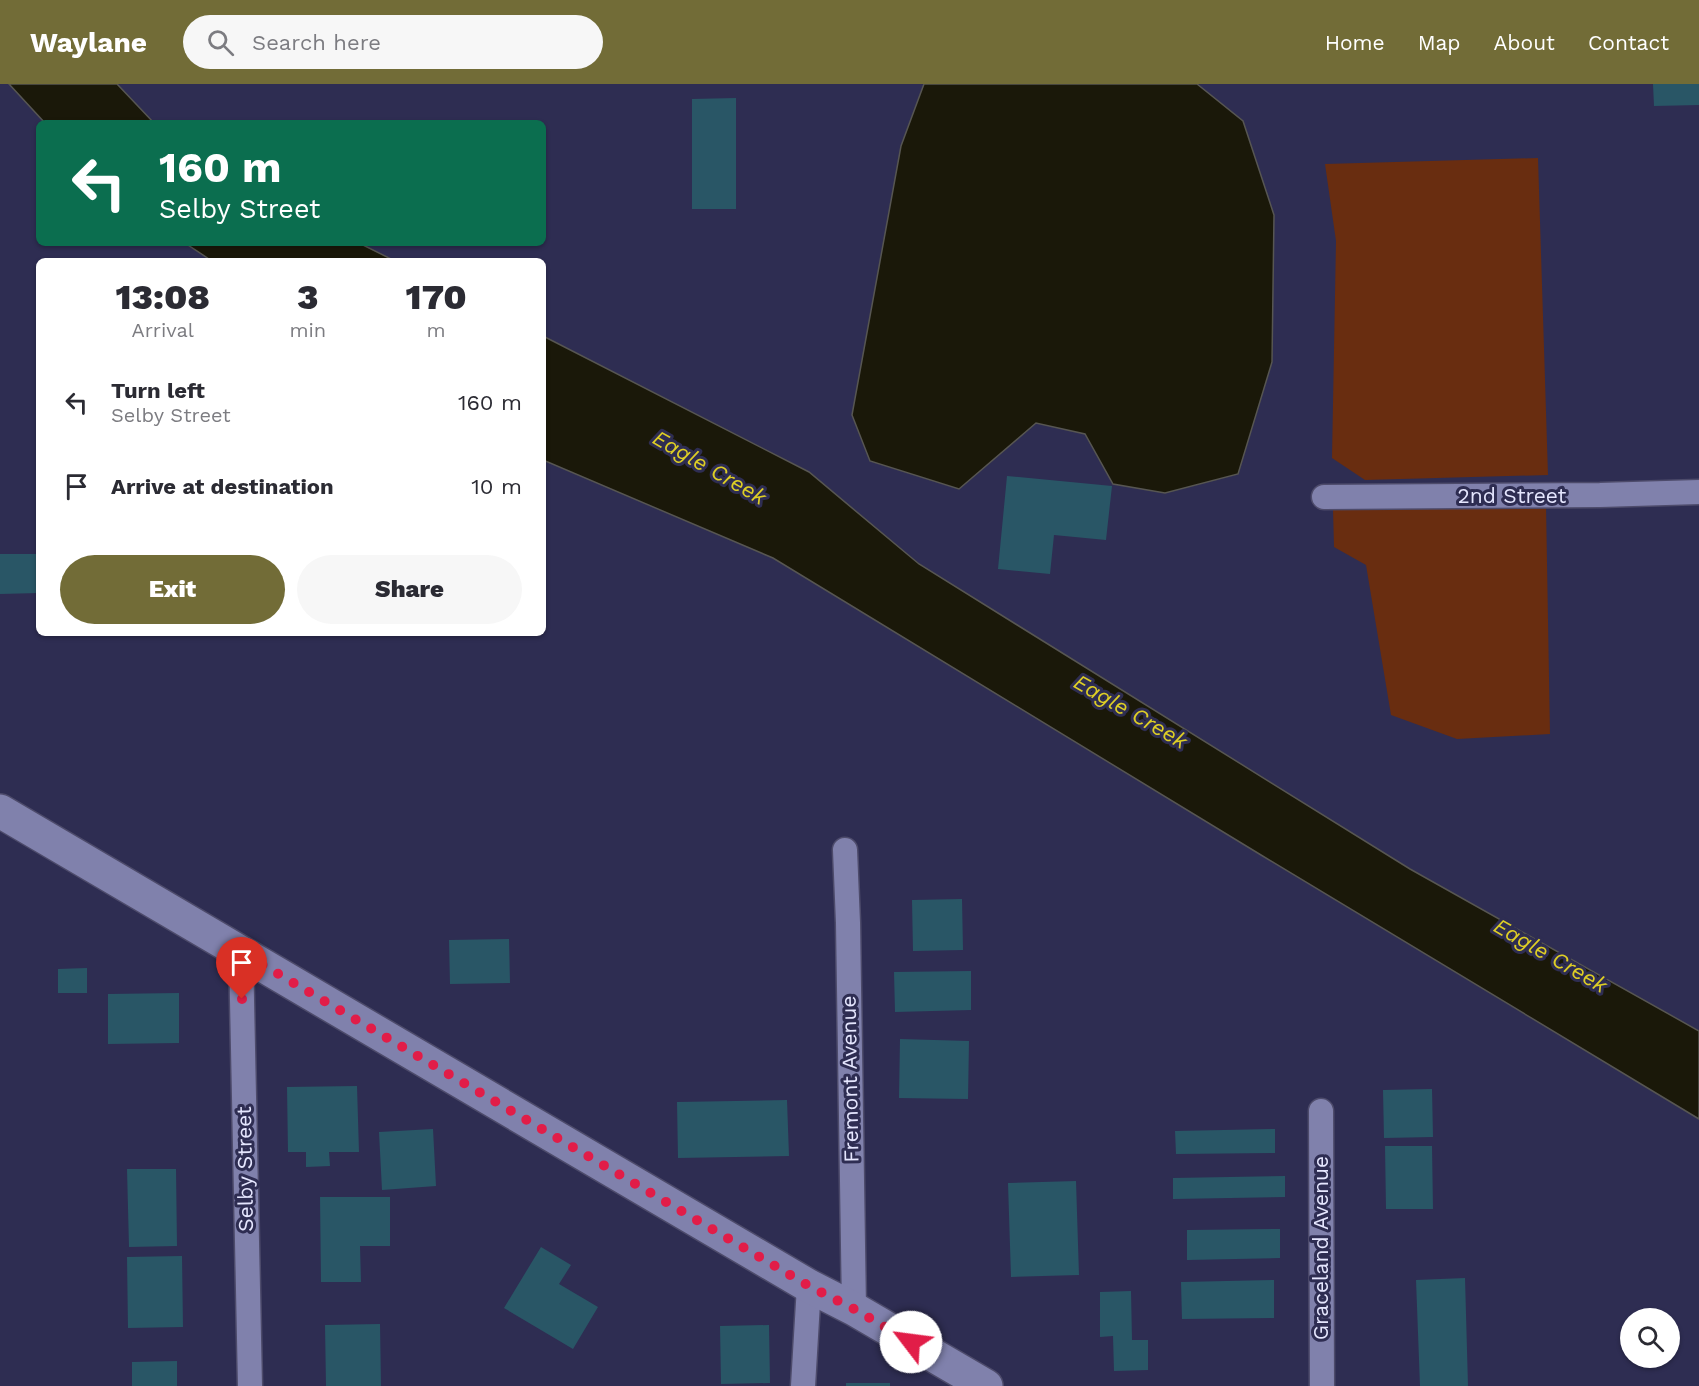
<!DOCTYPE html>
<html lang="en">
<head>
<meta charset="utf-8">
<style>
  body { margin:0; font-family:"Work Sans",sans-serif; background:#f7f7f7; color:#2b2b33; height:100vh; display:flex; flex-direction:column; font-size:22px; white-space:nowrap }
  * { box-sizing:border-box; margin:0 }
  p { font-size:20px; color:#7c7c81 }
  .icon { flex:none; width:33px; height:33px; fill:none; stroke:currentColor; stroke-width:2; stroke-linecap:round; stroke-linejoin:round }
  .map { position:relative; flex:1; overflow:hidden }
  .side { position:absolute; left:36px; top:174px; width:510px; height:378px; display:flex; flex-direction:column; background:#fff; border-radius:9px; box-shadow:0 2px 4px #0004 }
  .side>* { flex:none }
  .top-card { position:absolute; left:36px; top:36px; width:510px; height:126px; border-radius:9px; box-shadow:0 2px 4px #0004; background:#0b6e4f; color:#fff; overflow:hidden }
  .buttons { position:absolute; left:1620px; top:1224px; display:grid; gap:12px }
  .buttons a { display:grid; place-items:center; width:60px; height:60px; border-radius:50%; background:#fff; box-shadow:0 2px 4px #0004; font-size:30px }
  .pin { position:absolute; display:grid; place-items:center; width:51px; height:51px; color:#fff; margin:-62px -26px; border-radius:50% 50% 50% 0; rotate:-45deg; box-shadow:0 0 6px #0007 }
  .pin .icon { rotate:45deg }
  .me { position:absolute; width:66px; margin:-33px; rotate:300deg; stroke-linejoin:round; filter:drop-shadow(0 0 4px #0008) }
  .turn { display:flex; align-items:center; gap:21px; height:126px; padding:0 24px; font-size:27px }
  .turn .icon { width:78px; height:78px; stroke-width:2.5 }
  .turn b { display:block; font-size:42px; line-height:51px }
  .eta { display:flex; justify-content:space-evenly; align-items:center; height:102px; text-align:center }
  .eta b { font-size:36px; font-weight:800; line-height:42px }
  .action { display:flex; gap:12px; margin-top:auto; padding:12px 24px }
  .action a { flex:1; height:69px; border-radius:36px; background:#726c37; color:#fff; font-size:24px; font-weight:800; line-height:69px; text-align:center }
  .action a+a { background:#f7f7f7; color:#2b2b33 }
  ul { padding:0; list-style:none }
  li { display:flex; align-items:center; gap:18px; height:84px; padding:0 24px }
  li div { flex:1 }
  li b { display:block; font-size:22px }
  li em { font-style:normal }
  header { display:flex; align-items:center; gap:36px; box-sizing:border-box; height:84px; padding:0 30px; background:#726c37; color:#fff }
  header strong { font-size:28px }
  nav { display:flex; gap:33px; margin-inline-start:auto; font-size:21px }
  .search { width:420px; height:54px; background:#f7f7f7; display:flex; align-items:center; gap:15px; box-sizing:border-box; padding:0 21px; border-radius:33px; color:#7c7c81; font-size:22px }
  .map>svg:first-child { display:block }
  .green { fill:#692d10 }
  .water { fill:#1a1809; stroke:#575652; stroke-width:1.5 }
  .building { fill:#295666 }
  .lines { fill:none; stroke-linecap:round; stroke-linejoin:round }
  .street-casing { stroke:#4d4b6b; stroke-width:27 }
  .secondary-casing { stroke:#4d4b6b; stroke-width:36 }
  .street { stroke:#8081ac; stroke-width:24 }
  .secondary { stroke:#8081ac; stroke-width:33 }
  .route { stroke:#e11d48; stroke-width:10; stroke-dasharray:0 18 }
  .labels { text-anchor:middle; stroke-width:6; stroke-linejoin:round; paint-order:stroke }
  .street-label { font-size:21px; fill:#e5e6fe; stroke:#2e2d52 }
  .water-label { font-size:22px; font-style:italic; fill:#dece25; stroke:#2e2d52 }
</style>
</head>
<body>
<header>
<strong>Waylane</strong>
<div class="search"><svg class="icon" aria-label="search" viewBox="0 0 24 24"><circle cx="10" cy="10" r="6"/><path d="M15 15l6 6"/></svg>Search here</div>
<nav><a>Home</a><a>Map</a><a>About</a><a>Contact</a></nav>
</header>
<div class="map">
<svg width="1699" height="1302" viewBox="0 0 1699 1302">
  <rect width="100%" height="100%" fill="#2e2d52"/>
  <path class="green" d="M1538,74L1548,391L1365,396L1332,374L1336,157L1325,80Z
    M1546,421L1550,650L1457,655L1391,631L1366,481L1334,463L1333,425Z"/>
  <path class="water" d="M9,0H117L154,39H45Z
    M924,0H1197L1243,37L1274,131L1272,278L1238,390L1165,409L1113,400L1085,350L1036,339L959,405L870,377L852,331L901,62Z
    M185,159H359L395,177H212Z
    M543,252L809,388L919,480L1410,785L1699,947V1035L1261,771L773,474L543,376Z"/>
  <path class="building" d="M1653,0H1699V21L1654,22Z
    M736,14V125H692V15Z
    M1007,392L1112,402L1106,456L1054,451L1050,490L998,485Z
    M0,470H39V509L0,510Z
    M962,815L963,866L913,867L912,816Z
    M509,855L510,899L450,900L449,856Z
    M87,884V909H58V885Z
    M971,887V926L895,928L894,888Z
    M179,909V959L108,960V910Z
    M900,955L969,957L968,1015L899,1014Z
    M357,1002L359,1068H329L330,1082L306,1083V1068H288L287,1003Z
    M1432,1005L1433,1053L1384,1054L1383,1006Z
    M787,1016L789,1072L678,1074L677,1018Z
    M433,1045L436,1102L382,1106L379,1048Z
    M1275,1045V1069L1176,1070L1175,1047Z
    M1385,1062H1432L1433,1125H1386Z
    M127,1085H176L177,1162L129,1163Z
    M1285,1092V1113L1173,1115V1094Z
    M1076,1097L1079,1191L1011,1193L1008,1099Z
    M320,1113H390V1162H360L361,1198H321Z
    M1280,1145V1174L1187,1176V1146Z
    M541,1163L571,1181L559,1200L598,1223L573,1265L504,1224Z
    M182,1172L183,1243L128,1244L127,1173Z
    M1465,1194L1468,1302H1420L1416,1196Z
    M1274,1196V1234L1182,1235L1181,1198Z
    M1131,1207L1132,1256H1148V1286L1114,1287L1113,1252L1100,1253V1208Z
    M380,1240L381,1302H326L325,1241Z
    M769,1241L770,1299L721,1300L720,1242Z
    M177,1277V1302H132V1278Z
    M846,1299H890V1302H846Z"/>
  <g class="lines">
    <defs>
      <path id="street" d="M1324,413L1600,411L1699,408
        M845,766L848,839L854,1225
        M241,868L250,1302
        M1321,1027L1322,1302
        M803,1302L809,1202"/>
      <path id="secondary" d="M0,727L809,1202L854,1225L986,1302"/>
    </defs>
    <use href="#street" class="street-casing"/>
    <use href="#secondary" class="secondary-casing"/>
    <use href="#street" class="street"/>
    <use href="#secondary" class="secondary"/>
  </g>
  <g class="lines">
    <path class="route" d="M242,915L241,868L809,1202L854,1225L911,1258"/>
  </g>
  <g class="labels">
    <g class="street-label">
      <text x="1512" y="419">2nd Street</text>
      <text transform="translate(850 995) rotate(-91)" y="7">Fremont Avenue</text>
      <text transform="translate(245 1085) rotate(-91)" y="7">Selby Street</text>
      <text transform="translate(1321 1164) rotate(-90)" y="7">Graceland Avenue</text>
    </g>
    <g class="water-label">
      <text transform="translate(710 383) rotate(30)" y="8">Eagle Creek</text>
      <text transform="translate(1131 627) rotate(30)" y="8">Eagle Creek</text>
      <text transform="translate(1551 871) rotate(30)" y="8">Eagle Creek</text>
    </g>
  </g>
</svg>
<div class="buttons">
<a><svg class="icon" aria-label="search" viewBox="0 0 24 24"><circle cx="10" cy="10" r="6"/><path d="M15 15l6 6"/></svg></a>
</div>
<div class="pin" style="left:242px;top:915px;background:#d93025"><svg class="icon" aria-label="arrive" viewBox="0 0 24 24"><path d="M6 21V4h12l-3 4 3 4H6"/></svg></div>
<svg class="me" style="left:911px;top:1258px" viewBox="-20 -20 40 40"><circle r="19" fill="#fff"/><path d="M0-13L10 11 0 6-10 11z" fill="#e11d48"/></svg>
<div class="top-card">
<div class="turn"><svg class="icon" aria-label="left" viewBox="0 0 24 24"><path d="M17 20v-9H6M10 6l-5 5 5 5"/></svg><div><b>160 m</b>Selby Street</div></div>
</div>
<section class="side">
<div class="eta">
<div><b>13:08</b><p>Arrival</p></div>
<div><b>3</b><p>min</p></div>
<div><b>170</b><p>m</p></div>
</div>
<ul>
<li><svg class="icon" aria-label="left" viewBox="0 0 24 24"><path d="M17 20v-9H6M10 6l-5 5 5 5"/></svg><div><b>Turn left</b><p>Selby Street</p></div><em>160 m</em></li>
<li><svg class="icon" aria-label="arrive" viewBox="0 0 24 24"><path d="M6 21V4h12l-3 4 3 4H6"/></svg><div><b>Arrive at destination</b></div><em>10 m</em></li>
</ul>
<div class="action"><a>Exit</a><a>Share</a></div>
</section>
</div>
</body>
</html>
